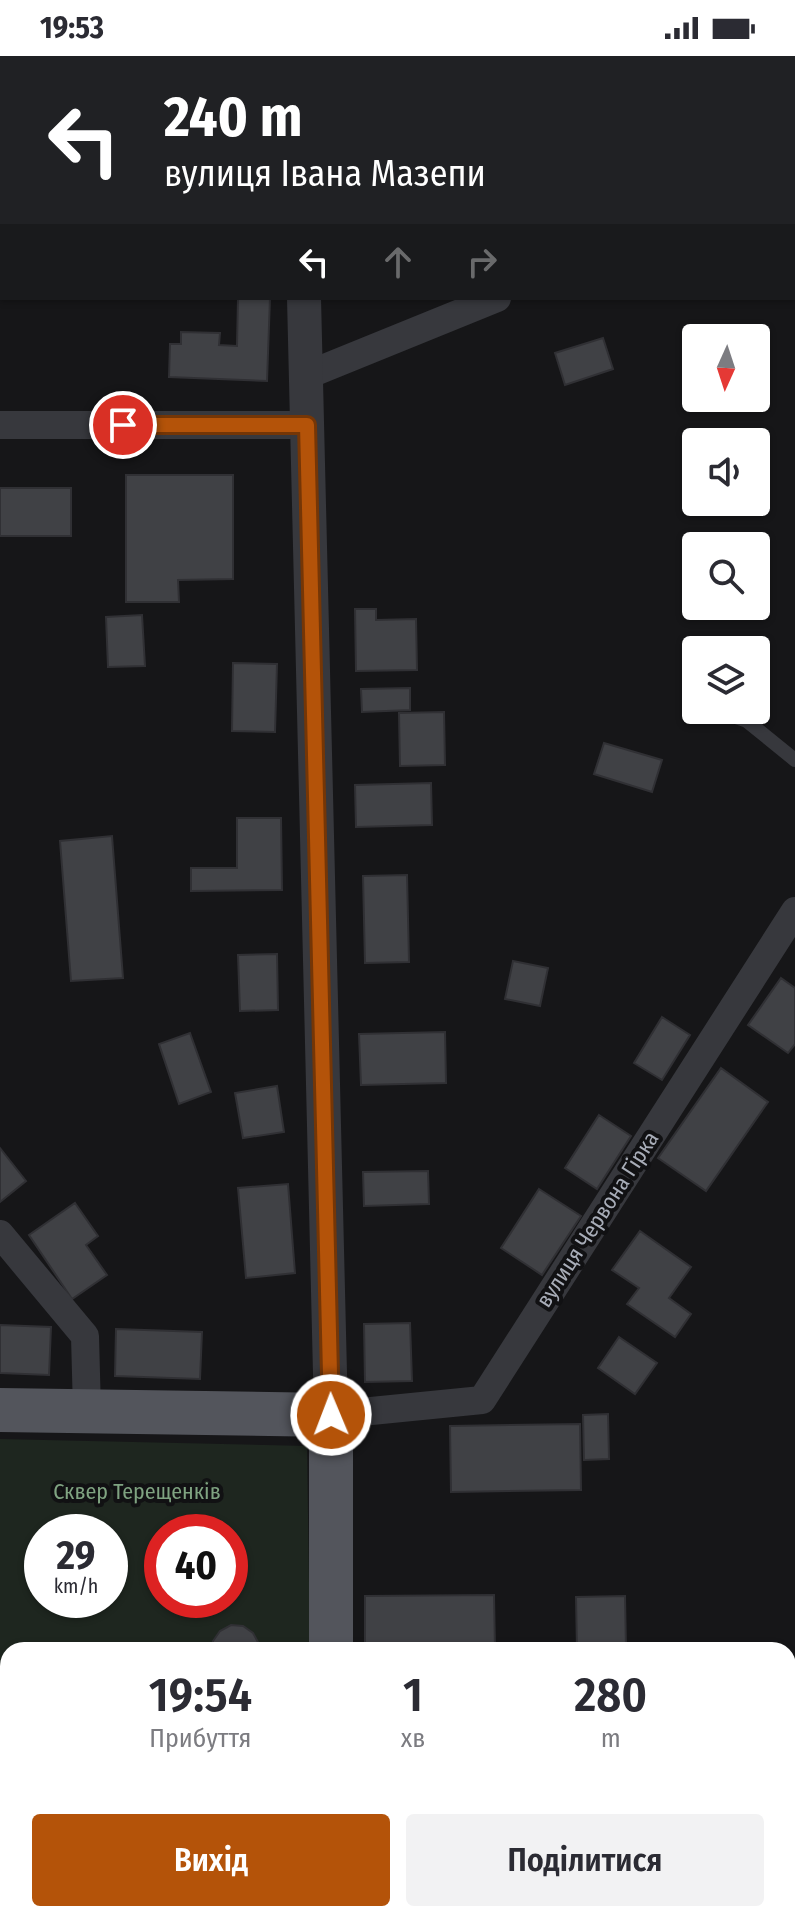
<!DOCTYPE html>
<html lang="uk">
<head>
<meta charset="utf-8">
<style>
  body { margin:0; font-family:"Fira Sans Condensed",sans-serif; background:#f2f2f3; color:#2b2b33; height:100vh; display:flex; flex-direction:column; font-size:30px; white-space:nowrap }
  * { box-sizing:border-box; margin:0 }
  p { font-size:26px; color:#7c7c81 }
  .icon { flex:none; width:44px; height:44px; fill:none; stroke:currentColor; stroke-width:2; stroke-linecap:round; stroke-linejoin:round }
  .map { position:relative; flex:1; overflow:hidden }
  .drawer { position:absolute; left:0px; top:1586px; width:796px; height:280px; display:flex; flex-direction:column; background:#fff; border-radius:24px 24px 0 0; box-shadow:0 2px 6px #0004 }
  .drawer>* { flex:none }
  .guide { position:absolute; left:0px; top:0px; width:796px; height:244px; box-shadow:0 2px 6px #0004; background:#202124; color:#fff; overflow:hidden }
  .needle { width:52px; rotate:183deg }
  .tools { position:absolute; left:682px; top:268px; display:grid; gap:16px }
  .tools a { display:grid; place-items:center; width:88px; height:88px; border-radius:8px; background:#fff; box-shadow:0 2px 6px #0004; font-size:40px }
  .speed { position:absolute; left:24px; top:1458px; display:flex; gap:16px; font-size:40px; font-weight:700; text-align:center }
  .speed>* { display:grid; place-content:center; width:104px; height:104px; border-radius:50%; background:#fff; box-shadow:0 2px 6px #0004; line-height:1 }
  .speed small { font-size:20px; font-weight:400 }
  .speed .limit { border:12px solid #d22; background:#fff; color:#111 }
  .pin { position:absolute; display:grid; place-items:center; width:68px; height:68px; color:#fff; margin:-34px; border:4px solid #fff; border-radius:50%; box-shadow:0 2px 8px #0007 }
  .me { position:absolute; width:88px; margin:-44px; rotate:359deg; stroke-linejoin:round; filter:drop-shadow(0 0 6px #0008) }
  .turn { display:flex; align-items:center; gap:28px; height:168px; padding:0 32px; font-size:36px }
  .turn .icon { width:104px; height:104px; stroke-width:2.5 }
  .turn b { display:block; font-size:56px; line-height:68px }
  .lanes { display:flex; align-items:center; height:76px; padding:0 32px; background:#0003; justify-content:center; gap:40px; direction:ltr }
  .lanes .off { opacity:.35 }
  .eta { display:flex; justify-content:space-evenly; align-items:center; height:136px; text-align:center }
  .eta b { font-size:48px; font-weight:600; line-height:56px }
  .action { display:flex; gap:16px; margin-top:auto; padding:16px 32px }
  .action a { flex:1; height:92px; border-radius:8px; background:#b45309; color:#fff; font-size:32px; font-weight:600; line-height:92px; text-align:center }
  .action a+a { background:#f2f2f3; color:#2b2b33 }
  .status { display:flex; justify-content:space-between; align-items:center; height:56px; padding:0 40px; background:#fff; direction:ltr }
  .status svg { height:22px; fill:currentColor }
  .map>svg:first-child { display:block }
  .green { fill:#1e261f; fill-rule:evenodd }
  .building { fill:#404145; stroke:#303034; stroke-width:2 }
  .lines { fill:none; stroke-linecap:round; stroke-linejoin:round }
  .path { stroke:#3d3f44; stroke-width:5; stroke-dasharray:4 6; stroke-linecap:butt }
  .service { stroke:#37383d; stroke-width:14 }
  .minor { stroke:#37383d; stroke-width:28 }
  .tertiary { stroke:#37383d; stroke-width:34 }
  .primary { stroke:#53555c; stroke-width:44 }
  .route-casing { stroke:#753606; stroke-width:20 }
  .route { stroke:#b45309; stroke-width:14 }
  .labels { text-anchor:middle; stroke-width:8; stroke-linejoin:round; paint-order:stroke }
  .street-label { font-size:22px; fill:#a8adb8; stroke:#111113 }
  .park-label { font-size:22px; fill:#7fa381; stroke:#111113 }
</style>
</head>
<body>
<div class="status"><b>19:53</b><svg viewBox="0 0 49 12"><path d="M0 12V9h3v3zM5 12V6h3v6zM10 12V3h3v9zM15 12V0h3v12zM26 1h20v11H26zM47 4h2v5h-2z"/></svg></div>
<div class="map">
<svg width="795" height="1866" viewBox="0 0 795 1866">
  <rect width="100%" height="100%" fill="#161618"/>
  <path class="green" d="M0,1383L307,1390L310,1594H8V1858H313V1866H0ZM42,1476H110V1544H42ZM162,1476H230V1544H162Z"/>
  <path class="building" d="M0,16H2V67H0Z
    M238,242H270L267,325L169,321L170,288H181V276L220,277L219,289L237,290Z
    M603,282L613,313L565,329L555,297Z
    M126,419H233V523L178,524L179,546H126Z
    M0,432H71V480H0Z
    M355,553H376V564L416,563L417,614L356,615Z
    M142,559L145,610L108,611L106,561Z
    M233,607L277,608L275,676L232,675Z
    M410,632V654L362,656L361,633Z
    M444,656L445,709L400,710L399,657Z
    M604,687L662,704L652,736L594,718Z
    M431,727L432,769L356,771L355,729Z
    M237,762H281L282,834L191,835V812H237Z
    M112,780L123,922L71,925L60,785Z
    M407,819L409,906L365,907L363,820Z
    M277,898L278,954L240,955L238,899Z
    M513,905L548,912L540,950L505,943Z
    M781,922L795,932V988L788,997L748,969Z
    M662,961L690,979L662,1024L634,1007Z
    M445,976L446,1027L361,1029L359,978Z
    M190,977L211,1036L179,1048L159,988Z
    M721,1012L768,1046L706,1135L658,1102Z
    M277,1030L284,1076L243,1082L235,1037Z
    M599,1059L631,1080L597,1133L565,1112Z
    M0,1092L26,1125L0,1146Z
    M428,1115L429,1148L364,1150L363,1116Z
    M288,1128L295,1217L246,1222L238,1132Z
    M539,1133L581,1160L542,1219L501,1192Z
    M75,1147L98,1180L86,1189L107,1219L72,1243L29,1179Z
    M640,1175L691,1211L669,1242L691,1258L675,1281L627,1248L639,1232L612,1214Z
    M410,1267L412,1325L365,1326L364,1268Z
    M0,1269L51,1271L49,1319L0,1317Z
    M116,1273L202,1276L200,1323L115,1320Z
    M619,1281L657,1307L635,1338L598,1312Z
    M608,1358L609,1403L584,1404L583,1359Z
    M580,1368L581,1434L451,1436L450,1370Z
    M494,1539L495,1594H365V1540Z
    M625,1540L626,1594H577L576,1541Z
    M231,1569L243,1570L253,1577L259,1588L258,1594H212L213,1585L220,1575Z
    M384,1858H450V1866H384Z
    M723,1858H772L773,1866H724Z"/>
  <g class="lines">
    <path class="path" d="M8,1671L1,1665L8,1688
      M34,1858L35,1866
      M195,1858L203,1866"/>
    <path class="service" d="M159,0V2
      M716,654L747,665L795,704"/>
    <path class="minor" d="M794,181H795
      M305,320L497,242
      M0,369H307
      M0,1178L85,1280L87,1355
      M331,1359L482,1344L795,855"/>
    <path class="tertiary" d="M298,0V2
      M304,242L331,1359"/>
    <path class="primary" d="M0,1354L331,1359V1594
      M332,1858V1866"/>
  </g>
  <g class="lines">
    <defs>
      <path id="route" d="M123,369H307L331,1359"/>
    </defs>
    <use href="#route" class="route-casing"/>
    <use href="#route" class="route"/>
  </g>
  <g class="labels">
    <g class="street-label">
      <text transform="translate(597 1163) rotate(-57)" y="8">вулиця Червона Гірка</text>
    </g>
    <g class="park-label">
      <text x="137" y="1443">Сквер Терещенків</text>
    </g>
  </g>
</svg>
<div class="tools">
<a><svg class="needle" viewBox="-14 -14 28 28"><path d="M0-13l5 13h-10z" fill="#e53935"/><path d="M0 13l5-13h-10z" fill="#7c7c81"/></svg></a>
<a><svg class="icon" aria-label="sound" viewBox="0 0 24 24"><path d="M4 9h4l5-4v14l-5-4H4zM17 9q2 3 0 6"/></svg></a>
<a><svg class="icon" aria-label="search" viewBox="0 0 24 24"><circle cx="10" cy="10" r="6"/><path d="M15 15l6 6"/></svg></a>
<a><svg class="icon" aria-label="layers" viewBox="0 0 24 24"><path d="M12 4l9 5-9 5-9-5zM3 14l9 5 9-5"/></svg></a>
</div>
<div class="speed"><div>29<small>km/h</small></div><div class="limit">40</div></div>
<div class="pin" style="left:123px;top:369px;background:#d93025"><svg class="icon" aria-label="arrive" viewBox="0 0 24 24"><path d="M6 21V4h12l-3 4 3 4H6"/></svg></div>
<svg class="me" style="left:331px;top:1359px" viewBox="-20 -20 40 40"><circle r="17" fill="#b45309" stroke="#fff" stroke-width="3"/><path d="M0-11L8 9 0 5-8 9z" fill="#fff"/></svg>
<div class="guide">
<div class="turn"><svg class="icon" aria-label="left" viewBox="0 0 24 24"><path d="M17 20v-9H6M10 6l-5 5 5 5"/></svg><div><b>240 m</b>вулиця Івана Мазепи</div></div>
<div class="lanes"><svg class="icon" aria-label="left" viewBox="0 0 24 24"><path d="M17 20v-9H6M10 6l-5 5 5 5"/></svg><svg class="icon off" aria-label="ahead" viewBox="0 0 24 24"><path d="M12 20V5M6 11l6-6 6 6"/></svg><svg class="icon off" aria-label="right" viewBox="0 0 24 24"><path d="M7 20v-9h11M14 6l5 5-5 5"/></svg></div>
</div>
<section class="drawer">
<div class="eta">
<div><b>19:54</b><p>Прибуття</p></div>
<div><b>1</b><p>хв</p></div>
<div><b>280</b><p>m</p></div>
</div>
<div class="action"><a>Вихід</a><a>Поділитися</a></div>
</section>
</div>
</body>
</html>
